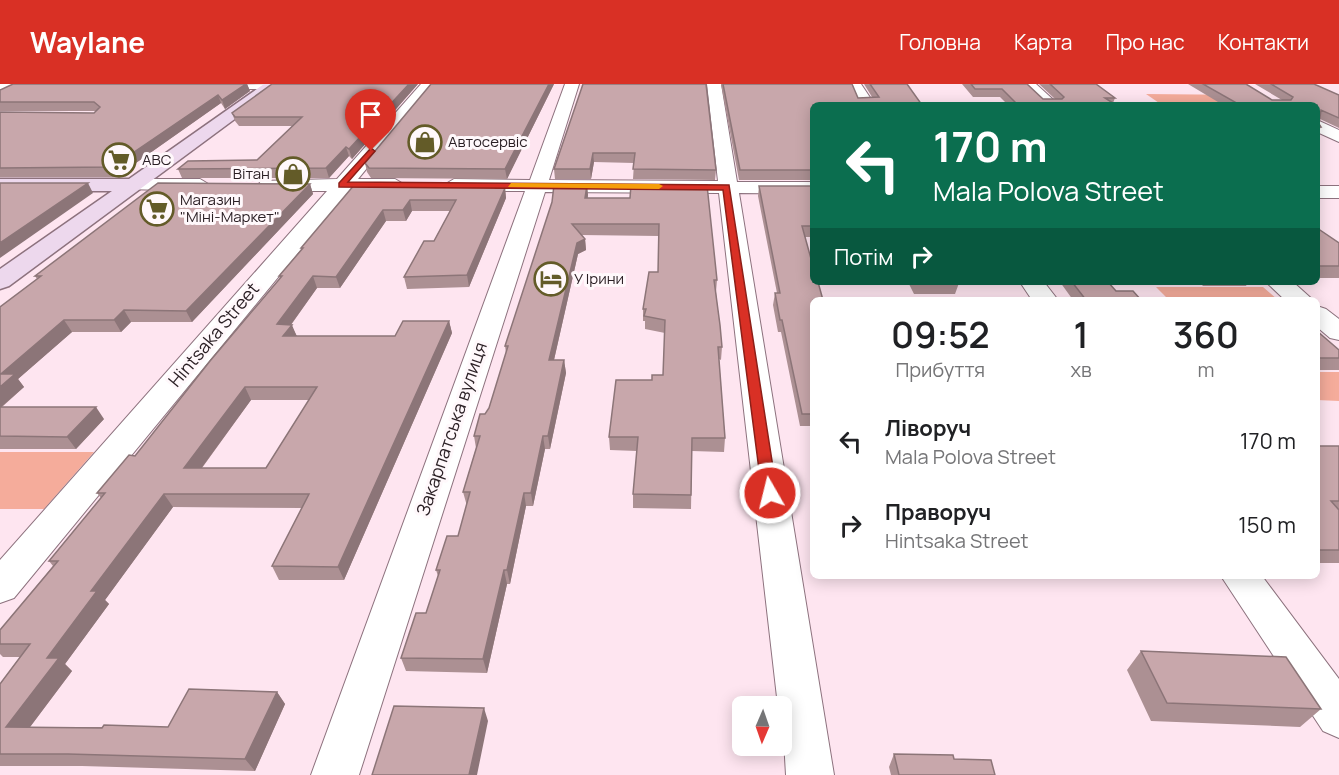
<!DOCTYPE html>
<html lang="uk">
<head>
<meta charset="utf-8">
<style>
  body { margin:0; font-family:Manrope,sans-serif; background:#f6f6f6; color:#202124; height:100vh; display:flex; flex-direction:column; font-size:22px; white-space:nowrap }
  * { box-sizing:border-box; margin:0 }
  p { font-size:20px; color:#757577 }
  .icon { flex:none; width:33px; height:33px; fill:none; stroke:currentColor; stroke-width:2; stroke-linecap:round; stroke-linejoin:round }
  .map { position:relative; flex:1; overflow:hidden }
  .details { position:absolute; left:810px; top:213px; width:510px; height:282px; display:flex; flex-direction:column; background:#fff; border-radius:9px; box-shadow:0 3px 15px #0003 }
  .details>* { flex:none }
  .banner { position:absolute; left:810px; top:18px; width:510px; height:183px; border-radius:9px; box-shadow:0 3px 15px #0003; background:#0b6e4f; color:#fff; overflow:hidden }
  .needle { width:39px; rotate:182deg }
  .fabs { position:absolute; left:732px; top:612px; display:grid; gap:12px }
  .fabs a { display:grid; place-items:center; width:60px; height:60px; border-radius:9px; background:#fff; box-shadow:0 3px 15px #0003; font-size:30px }
  .pin { position:absolute; display:grid; place-items:center; width:51px; height:51px; color:#fff; margin:-62px -26px; border-radius:50% 50% 50% 0; rotate:-45deg; box-shadow:0 0 6px #0007 }
  .pin .icon { rotate:45deg }
  .me { position:absolute; width:66px; margin:-33px; rotate:352deg; stroke-linejoin:round; filter:drop-shadow(0 0 4px #0008) }
  .turn { display:flex; align-items:center; gap:21px; height:126px; padding:0 24px; font-size:27px }
  .turn .icon { width:78px; height:78px; stroke-width:2.5 }
  .turn b { display:block; font-size:42px; line-height:51px }
  .then { display:flex; align-items:center; height:57px; padding:0 24px; background:#0003; gap:12px; font-size:22px }
  .eta { display:flex; justify-content:space-evenly; align-items:center; height:102px; text-align:center }
  .eta b { font-size:36px; font-weight:600; line-height:42px }
  ul { padding:0; list-style:none }
  li { display:flex; align-items:center; gap:18px; height:84px; padding:0 24px }
  li div { flex:1 }
  li b { display:block; font-size:22px }
  li em { font-style:normal }
  header { display:flex; align-items:center; gap:36px; box-sizing:border-box; height:84px; padding:0 30px; background:#d93025; color:#fff }
  header strong { font-size:28px }
  nav { display:flex; gap:33px; margin-inline-start:auto; font-size:21px }
  .map>svg:first-child { display:block }
  .green { fill:#f5ac9b }
  .lines { fill:none; stroke-linecap:round; stroke-linejoin:round }
  .street-casing { stroke:#8d727e; stroke-width:2 }
  .secondary-casing { stroke:#8d727e; stroke-width:3 }
  .street { fill:#fff; fill-rule:evenodd }
  .secondary { fill:#edd8ed; fill-rule:evenodd }
  .wall { fill:#ac9093; fill-rule:evenodd }
  .shaded-wall { fill:#8c7578 }
  .building { fill:#c8a7ab; stroke:#8c7578; stroke-width:1.5; fill-rule:evenodd }
  .route { fill:#d93025; stroke:#8d1f18; stroke-width:1.5 }
  .slow { fill:#f59e0b }
  .labels { text-anchor:middle; stroke-width:6; stroke-linejoin:round; paint-order:stroke }
  .far-poi-label { font-size:15px; fill:#2a1f24; stroke:#fff8fb; text-anchor:start }
  .street-label { font-size:18px; fill:#2a1f24; stroke:#fff8fb }
</style>
</head>
<body>
<header>
<strong>Waylane</strong>
<nav><a>Головна</a><a>Карта</a><a>Про нас</a><a>Контакти</a></nav>
</header>
<div class="map">
<svg width="1339" height="691" viewBox="0 0 1339 691">
  <rect width="100%" height="100%" fill="#fee5f0"/>
  <path class="green" d="M1146,10L1250,11L1268,21H1162Z
    M1156,203H1263L1278,216H1169Z
    M1317,288H1339V317L1317,316Z
    M0,368H94L44,425H0Z"/>
  <g class="lines">
    <defs>
      <path id="street" d="M0,0H60V1L53,5H0Z
        M280,0L278,4L273,5H204L197,1Z
        M421,0H436L358,95H395L405,101L402,105L349,107L14,514L0,519V476L327,107H268L261,105L258,101L261,97L337,95Z
        M565,0H579L549,96L718,97L707,0H721L737,98H813V110L739,109L834,691H786L782,622H778L719,109L545,108L359,691H311L525,107H454L444,101L454,95L530,96Z
        M847,0H861L875,21H859Z
        M1020,0H1036L1059,21H1042Z
        M1317,36L1339,46V58L1317,48Z
        M134,95H200L210,101L200,107L127,105L124,101Z
        M1317,102H1339V114H1317Z
        M1020,198H1044L1058,216H1032Z
        M1266,198H1293L1313,216H1285Z
        M1317,222L1326,225L1339,235V256L1330,254L1317,243Z
        M1221,492H1262L1339,595V654L1323,647Z"/>
      <path id="secondary" d="M264,0H282L9,202L0,205V185L112,107H0V95H129Z"/>
    </defs>
    <use href="#street" class="street-casing"/>
    <use href="#secondary" class="secondary-casing"/>
    <use href="#street" class="street"/>
    <use href="#secondary" class="secondary"/>
  </g>
  <path class="wall" d="M13,0H247L250,7L225,25L221,19L116,93H0V28L94,29L96,27H0V6Z
    M418,0L352,75L349,72L329,94H182L178,85L257,76L292,42H239L235,37L232,29Z
    M431,0H554L507,95L371,94L367,88L365,79Z
    M583,0L716,86L715,96L633,95L634,79L594,78L591,95H555L554,85Z
    M721,0H852L858,14L872,13L864,0H907L922,21H813V96H739Z
    M962,0H1027L1043,15H1055L1039,0H1096L1115,14L1113,19L1115,21H1008L1000,13H973Z
    M1188,0H1246L1272,16H1282L1255,0H1314L1339,11V44L1320,35L1319,40L1321,43L1317,50V21H1223Z
    M310,100L313,110L192,238H131L121,248H72L18,295L24,303L2,323L104,335L76,365H0V223L37,195L35,192Z
    M355,100L498,101V104H505L506,114L469,203L407,205L404,193L434,157L450,127H412L406,137H386L340,204H317L291,241L297,252H395L449,237L452,249L344,496H279L272,482L302,424L173,423L105,516L109,520L65,580L72,587L30,643H168L277,608L285,620L255,687L82,682H0V600L20,573H3L0,570V546L53,482L49,477L101,414L97,409L135,372L280,195L279,192L302,165L301,164ZM251,316H309L266,384H202Z
    M587,101L588,114H630L631,101L717,196L716,208L722,263L721,276L719,275L725,354L724,368L692,367L691,425L633,424V410L637,367L610,366L609,353L652,296L663,291L665,249L645,245V237H643V225L658,188L659,152L581,151L585,155L586,166L578,170L554,276H564L566,289L550,365H545L533,422H526L510,500H507L487,589L406,587L401,574L426,529L438,492L436,486L458,452L467,422L463,408L476,364L474,352L489,324L506,269L505,262Z
    M759,102H813V153H805L813,216V342H800L781,248H778L773,221L775,209H777L758,112Z
    M1317,144L1339,159V194H1317Z
    M908,198H958L959,199L955,210H914Z
    M1060,198H1108L1116,207L1141,216H1073Z
    M1199,198H1248L1246,202H1203Z
    M1317,247L1339,266V286H1317Z
    M1317,362H1339V479H1317Z
    M1141,567L1321,625L1300,643L1151,637L1127,586Z
    M894,670L954,675L995,691H891L889,683Z"/>
  <path class="shaded-wall" d="M246,0H247L250,7L225,25L222,16Z
    M409,0H418L352,75L349,65Z
    M549,0H554L507,95L505,85Z
    M218,11L221,19L116,93L112,83Z
    M346,63L349,72L329,94L326,84Z
    M593,69L594,78L591,95L590,85Z
    M88,99L93,109L0,174V159Z
    M310,100L313,110L192,238L186,227Z
    M587,101L588,111L586,124L585,114Z
    M505,104L506,114L469,203L467,191Z
    M410,116L412,127L406,137L403,126Z
    M383,126L386,137L340,204L336,193Z
    M585,155L586,166L578,170L551,289L549,276L577,159Z
    M313,192L317,204L282,253L277,240Z
    M124,226L131,238L121,248L114,236Z
    M64,236L72,248L18,295L24,303L0,324V303L1,290Z
    M449,237L452,249L344,496L338,483Z
    M292,241L297,253L283,252Z
    M564,276L566,289L550,365L548,352Z
    M245,303L251,316L192,397L184,384Z
    M96,323L104,335L76,365L67,353Z
    M543,352L545,365L533,422L531,409Z
    M524,409L526,422L510,500L507,486Z
    M164,410L173,423L105,516L109,520L65,580L72,587L21,655L6,643L47,574L91,507Z
    M504,486L507,500L487,589L483,575Z
    M277,608L285,620L255,687L245,675Z
    M484,624L488,637L477,691H469Z"/>
  <path class="building" d="M13,0H246L222,16L218,11L112,83L0,84V28L94,29L100,23L94,18H0V6Z
    M272,0H409L349,65L346,63L326,84L178,85L188,77L257,76L302,33H235L232,29Z
    M431,0H549L505,85L369,84L365,79Z
    M583,0H706L716,86L633,85L635,69H593L590,85H554Z
    M723,0H852L858,14L879,13L870,0H907L922,21H813V86H740Z
    M971,0H1027L1043,15H1062L1064,13L1050,0H1096L1115,14H1105L1116,21H1018L1002,5H975Z
    M1203,0H1246L1272,16H1291L1293,13L1271,0H1314L1339,11V34L1321,26L1319,40L1321,43H1317V21H1240Z
    M0,99H88L0,159Z
    M158,99L310,100L186,227L124,226L114,236H64L1,290H15L0,303V223L41,192H35Z
    M355,100L498,101L496,104H505L467,191L404,193L424,157H434L456,116H410L403,126H383L336,193L313,192L277,240L292,241L283,252H395L403,237H449L338,483L272,482L309,410H164L91,507H97L47,574H59L6,643L102,644L104,641L168,643L189,605L277,608L245,675L68,670H0V600L30,560H0V546L58,477H49L105,409H97L129,371L135,372L210,277L282,192H279L303,164H301ZM245,303H317L266,384H184Z
    M554,101H587L585,114H630L631,101H707L717,196H714L720,241L722,263H718L725,354H692L691,411L633,410L638,353H609L616,296H652V291H663L665,236L644,232L646,225H643L649,188H658L659,140H572L585,155L577,159L549,276H564L548,352H543L531,409H524L507,486H504L483,575L401,574L416,529H426L440,486H436L447,452H458L470,408H463L480,352H474L480,330H485L489,324L508,262H505L552,118Z
    M759,102H813V142H802L813,182V198H818L823,216H813V330H802L782,236H780L775,209H780Z
    M1317,144L1339,159V182H1317Z
    M916,198H958L959,199H917Z
    M1072,198H1108L1116,207H1133L1141,216H1086Z
    M1317,247L1339,266V274H1317Z
    M0,323H96L67,353L0,352Z
    M1317,362H1339V417H1331L1339,426V466H1317Z
    M1141,567L1286,573L1321,625L1167,619Z
    M394,622L484,624L469,691H372Z
    M894,670L953,671L954,675L991,676L995,691H899Z"/>
  <path class="route" d="M371,64L375,67L348,98L729,101L777,409L775,413H765L762,409L723,106L339,103V99Z"/>
  <path class="slow" d="M511,99L659,100L663,102L659,105L508,103Z"/>
  <defs>
    <symbol id="shop-ring" viewBox="-11 -11 22 22"><circle r="9.5" fill="#fff8fb" stroke="#635b28" stroke-width="1.5"/><path d="M-5-2.5h2.3a2.7 3.5 0 0 1 5.4 0H5L5.5 6h-11ZM-1.5-2.5h3a1.5 2.3 0 0 0-3 0Z" fill="#635b28"/></symbol>
    <symbol id="supermarket-ring" viewBox="-11 -11 22 22"><circle r="9.5" fill="#fff8fb" stroke="#635b28" stroke-width="1.5"/><path d="M-6-5.5h2.5l.6 2H6L4.5 2H-2.5L-4.4-4H-6ZM-1.5 3.2a1.3 1.3 0 1 0 .1 0ZM3 3.2a1.3 1.3 0 1 0 .1 0Z" fill="#635b28"/></symbol>
    <symbol id="hotel-ring" viewBox="-11 -11 22 22"><circle r="9.5" fill="#fff8fb" stroke="#635b28" stroke-width="1.5"/><path d="M-6-4.5h1.5V1H6V5H4.5V3h-9V5H-6ZM-4 0a1.8 1.8 0 1 1 3.6 0ZM.5 0V-2.5h3Q6-2.5 6 0Z" fill="#635b28"/></symbol>
  </defs>
  <g fill-rule="evenodd">
    <use href="#shop-ring" x="406" y="39" width="38" height="38"/>
    <use href="#supermarket-ring" x="100" y="57" width="38" height="38"/>
    <use href="#shop-ring" x="274" y="71" width="38" height="38"/>
    <use href="#supermarket-ring" x="138" y="106" width="38" height="38"/>
    <use href="#hotel-ring" x="532" y="176" width="38" height="38"/>
  </g>
  <g class="labels">
    <g class="far-poi-label">
      <text x="448" y="63">Автосервіс</text>
      <text x="142" y="81">ABC</text>
      <text x="270" y="95" text-anchor="end">Вітан</text>
      <text x="180" y="121">Магазин<tspan x="180" dy="17">"Міні-Маркет"</tspan></text>
      <text x="574" y="200">У Ірини</text>
    </g>
    <g class="street-label">
      <text transform="translate(214 251) rotate(-50)" y="6">Hintsaka Street</text>
      <text transform="translate(452 345) rotate(-71)" y="6">Закарпатська вулиця</text>
    </g>
  </g>
</svg>
<div class="fabs">
<a><svg class="needle" viewBox="-14 -14 28 28"><path d="M0-13l5 13h-10z" fill="#e53935"/><path d="M0 13l5-13h-10z" fill="#757577"/></svg></a>
</div>
<div class="pin" style="left:371px;top:67px;background:#d93025"><svg class="icon" aria-label="arrive" viewBox="0 0 24 24"><path d="M6 21V4h12l-3 4 3 4H6"/></svg></div>
<svg class="me" style="left:770px;top:409px" viewBox="-20 -20 40 40"><circle r="17" fill="#d93025" stroke="#fff" stroke-width="3"/><path d="M0-11L8 9 0 5-8 9z" fill="#fff"/></svg>
<div class="banner">
<div class="turn"><svg class="icon" aria-label="left" viewBox="0 0 24 24"><path d="M17 20v-9H6M10 6l-5 5 5 5"/></svg><div><b>170 m</b>Mala Polova Street</div></div>
<div class="then">Потім<svg class="icon" aria-label="right" viewBox="0 0 24 24"><path d="M7 20v-9h11M14 6l5 5-5 5"/></svg></div>
</div>
<section class="details">
<div class="eta">
<div><b>09:52</b><p>Прибуття</p></div>
<div><b>1</b><p>хв</p></div>
<div><b>360</b><p>m</p></div>
</div>
<ul>
<li><svg class="icon" aria-label="left" viewBox="0 0 24 24"><path d="M17 20v-9H6M10 6l-5 5 5 5"/></svg><div><b>Ліворуч</b><p>Mala Polova Street</p></div><em>170 m</em></li>
<li><svg class="icon" aria-label="right" viewBox="0 0 24 24"><path d="M7 20v-9h11M14 6l5 5-5 5"/></svg><div><b>Праворуч</b><p>Hintsaka Street</p></div><em>150 m</em></li>
</ul>
</section>
</div>
</body>
</html>
